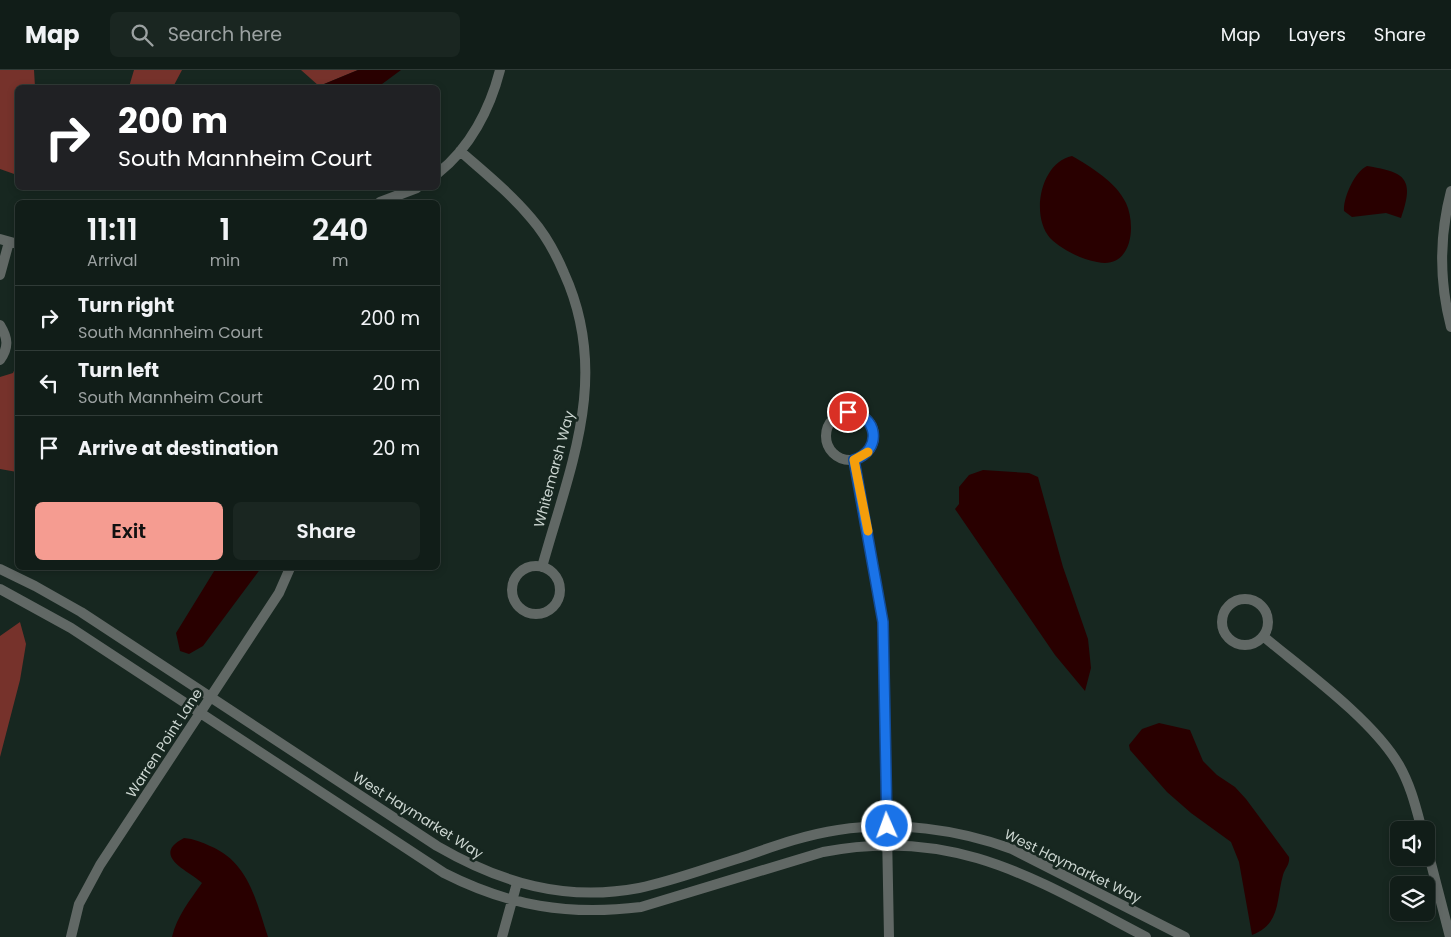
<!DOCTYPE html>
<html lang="en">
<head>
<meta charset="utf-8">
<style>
  body { margin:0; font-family:Poppins,sans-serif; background:#1a2621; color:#f1f3f6; height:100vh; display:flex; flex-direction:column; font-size:19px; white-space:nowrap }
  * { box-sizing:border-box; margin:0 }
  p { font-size:16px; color:#9ca2a2 }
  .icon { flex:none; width:28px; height:28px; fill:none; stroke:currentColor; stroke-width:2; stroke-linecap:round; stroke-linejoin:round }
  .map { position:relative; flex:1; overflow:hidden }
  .sheet { position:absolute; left:15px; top:130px; width:425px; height:370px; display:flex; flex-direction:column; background:#111d18; border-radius:8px; box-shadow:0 2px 8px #0003,0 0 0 1px #303b37 }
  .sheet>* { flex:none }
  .hud { position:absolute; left:15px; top:15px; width:425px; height:105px; border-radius:8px; box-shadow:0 2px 8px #0003,0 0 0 1px #303b37; background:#202124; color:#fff; overflow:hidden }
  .fabs { position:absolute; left:1390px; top:751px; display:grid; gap:10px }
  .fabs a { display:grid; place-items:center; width:45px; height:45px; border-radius:8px; background:#111d18; box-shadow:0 2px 8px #0003,0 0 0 1px #303b37; font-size:25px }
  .pin { position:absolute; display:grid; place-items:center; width:42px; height:42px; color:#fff; margin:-21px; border:2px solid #fff; border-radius:50%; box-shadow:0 1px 5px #0007 }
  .me { position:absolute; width:55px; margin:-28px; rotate:358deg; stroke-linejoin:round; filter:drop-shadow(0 0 4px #0008) }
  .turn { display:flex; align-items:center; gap:18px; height:105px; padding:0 20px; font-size:22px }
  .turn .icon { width:65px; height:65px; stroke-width:2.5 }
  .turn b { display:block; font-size:35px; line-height:42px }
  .eta { display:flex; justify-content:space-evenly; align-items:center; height:85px; text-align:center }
  .eta b { font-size:30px; font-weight:600; line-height:35px }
  .cta { display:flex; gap:10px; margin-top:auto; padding:10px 20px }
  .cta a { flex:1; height:58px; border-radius:8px; background:#f59c91; color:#111; font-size:20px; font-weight:600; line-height:58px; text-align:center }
  .cta a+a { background:#1a2621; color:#f1f3f6 }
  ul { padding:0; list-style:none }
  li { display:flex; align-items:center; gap:15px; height:65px; padding:0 20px; border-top:1px solid #303b37 }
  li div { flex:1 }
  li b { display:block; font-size:19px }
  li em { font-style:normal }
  header { display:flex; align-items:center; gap:30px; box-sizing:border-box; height:70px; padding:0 25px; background:#111d18; border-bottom:1px solid #303b37 }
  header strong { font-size:24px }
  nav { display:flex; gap:28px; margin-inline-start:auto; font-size:18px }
  .search { width:350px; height:45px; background:#1a2621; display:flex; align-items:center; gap:12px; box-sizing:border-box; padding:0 18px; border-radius:8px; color:#9ca2a2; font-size:19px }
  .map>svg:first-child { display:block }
  .forest { fill:#76322b }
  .water { fill:#290000 }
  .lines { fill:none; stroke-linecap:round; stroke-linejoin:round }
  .street { stroke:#616865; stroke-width:10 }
  .route-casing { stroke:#114b97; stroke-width:12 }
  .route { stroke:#1a73e8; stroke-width:9 }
  .slow { stroke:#f59e0b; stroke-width:9 }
  .labels { text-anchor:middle; stroke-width:5; stroke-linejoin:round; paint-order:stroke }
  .street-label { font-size:14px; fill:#ccd6d1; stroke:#172720 }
</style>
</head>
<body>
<header>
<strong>Map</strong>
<div class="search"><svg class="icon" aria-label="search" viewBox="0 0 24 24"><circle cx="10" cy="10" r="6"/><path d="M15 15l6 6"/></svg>Search here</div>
<nav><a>Map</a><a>Layers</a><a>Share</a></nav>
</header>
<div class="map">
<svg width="1451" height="867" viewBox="0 0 1451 867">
  <rect width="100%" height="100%" fill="#172720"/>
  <path class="forest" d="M0,0H34L35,17L18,18L17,105L0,99Z
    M134,0H182L173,17H129Z
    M301,0H358L319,16Z
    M17,294L18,402H17L0,399V307L13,303Z
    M20,552L26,574L20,610L0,687V566Z"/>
  <path class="water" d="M358,0H401L378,17H317Z
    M1072,86C1091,97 1116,112 1126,133C1137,157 1131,200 1097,192C1081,189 1062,180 1050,168C1030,145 1041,92 1072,86Z
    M1367,96C1405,102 1415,108 1401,148L1386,143L1352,147L1344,141C1343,128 1355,101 1367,96Z
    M983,400L1029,403L1038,407L1063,497L1088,569L1091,598L1085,621L1055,585L955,439L959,434V417L969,405Z
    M216,498H261L203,576L189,584L180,581L176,563Z
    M1159,653L1190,660L1203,691L1217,705L1235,717L1246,729L1289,787C1290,795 1285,798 1283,805C1276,830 1281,854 1252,865L1239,792L1231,772L1191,743L1167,722L1130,680L1129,675L1142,659Z
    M184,768C194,769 202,772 210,776C249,792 256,831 268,867H172C177,846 190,830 202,813C191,802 149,786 184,768Z"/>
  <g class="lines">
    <path class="street" d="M460,81C484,102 510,123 531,148C545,164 556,184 564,203C611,306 570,397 542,497
      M438,103C470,78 490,39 500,0
      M1451,121C1439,167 1439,211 1451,257
      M380,132L417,118
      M0,169L18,174
      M0,205L9,172
      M0,255C8,268 9,277 0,290
      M826 366a24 24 0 1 1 48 0a24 24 0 1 1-48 0Z
      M854,390L883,552L889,867
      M512 520a24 24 0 1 1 48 0a24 24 0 1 1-48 0Z
      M0,499L35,516L81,542L437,776C501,813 565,832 639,818C673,811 707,798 740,788C772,777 804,765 838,760C896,751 957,759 1012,779L1185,867
      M0,519L71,558L444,803C509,836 568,846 641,837L823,782C955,756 1035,809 1146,867
      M1222 552a23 23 0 1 1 46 0a23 23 0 1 1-46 0Z
      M1264,567C1305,601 1373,650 1399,695C1411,716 1416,738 1422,760
      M1426,774L1450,867
      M71,867L79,834L100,795L279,523L290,498
      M502,867L517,813"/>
  </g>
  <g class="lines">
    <defs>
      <path id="route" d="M848,342C878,344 883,380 854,390L883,552L887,756"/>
    </defs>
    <use href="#route" class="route-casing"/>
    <use href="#route" class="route"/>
    <path class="slow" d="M868,461L854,390L868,382"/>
  </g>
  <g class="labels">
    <g class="street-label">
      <text transform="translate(554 399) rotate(-75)" y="5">Whitemarsh Way</text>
      <text transform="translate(164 673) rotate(-57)" y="5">Warren Point Lane</text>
      <text transform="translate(418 745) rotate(32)" y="5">West Haymarket Way</text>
      <text transform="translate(1073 796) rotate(26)" y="5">West Haymarket Way</text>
    </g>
  </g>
</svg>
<div class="fabs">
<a><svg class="icon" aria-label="sound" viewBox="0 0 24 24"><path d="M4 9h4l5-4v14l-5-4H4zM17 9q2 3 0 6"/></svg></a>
<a><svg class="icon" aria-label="layers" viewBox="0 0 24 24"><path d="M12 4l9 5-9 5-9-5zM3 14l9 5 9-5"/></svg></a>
</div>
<div class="pin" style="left:848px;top:342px;background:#d93025"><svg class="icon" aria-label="arrive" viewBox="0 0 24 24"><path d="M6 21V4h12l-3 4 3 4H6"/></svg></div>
<svg class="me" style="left:887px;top:756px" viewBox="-20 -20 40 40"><circle r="17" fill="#1a73e8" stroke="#fff" stroke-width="3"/><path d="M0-11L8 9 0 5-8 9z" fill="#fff"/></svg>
<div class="hud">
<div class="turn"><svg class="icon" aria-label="right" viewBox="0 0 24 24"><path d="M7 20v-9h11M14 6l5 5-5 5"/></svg><div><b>200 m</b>South Mannheim Court</div></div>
</div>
<section class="sheet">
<div class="eta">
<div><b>11:11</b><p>Arrival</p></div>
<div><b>1</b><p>min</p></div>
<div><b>240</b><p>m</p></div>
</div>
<ul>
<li><svg class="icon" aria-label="right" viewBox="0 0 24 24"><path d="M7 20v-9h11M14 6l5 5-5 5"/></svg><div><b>Turn right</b><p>South Mannheim Court</p></div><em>200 m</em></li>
<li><svg class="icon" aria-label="left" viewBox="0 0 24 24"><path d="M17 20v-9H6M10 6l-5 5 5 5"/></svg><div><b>Turn left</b><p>South Mannheim Court</p></div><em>20 m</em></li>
<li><svg class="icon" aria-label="arrive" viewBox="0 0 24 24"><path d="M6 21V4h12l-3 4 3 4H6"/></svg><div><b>Arrive at destination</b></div><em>20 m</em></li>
</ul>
<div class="cta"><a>Exit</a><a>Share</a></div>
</section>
</div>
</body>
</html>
